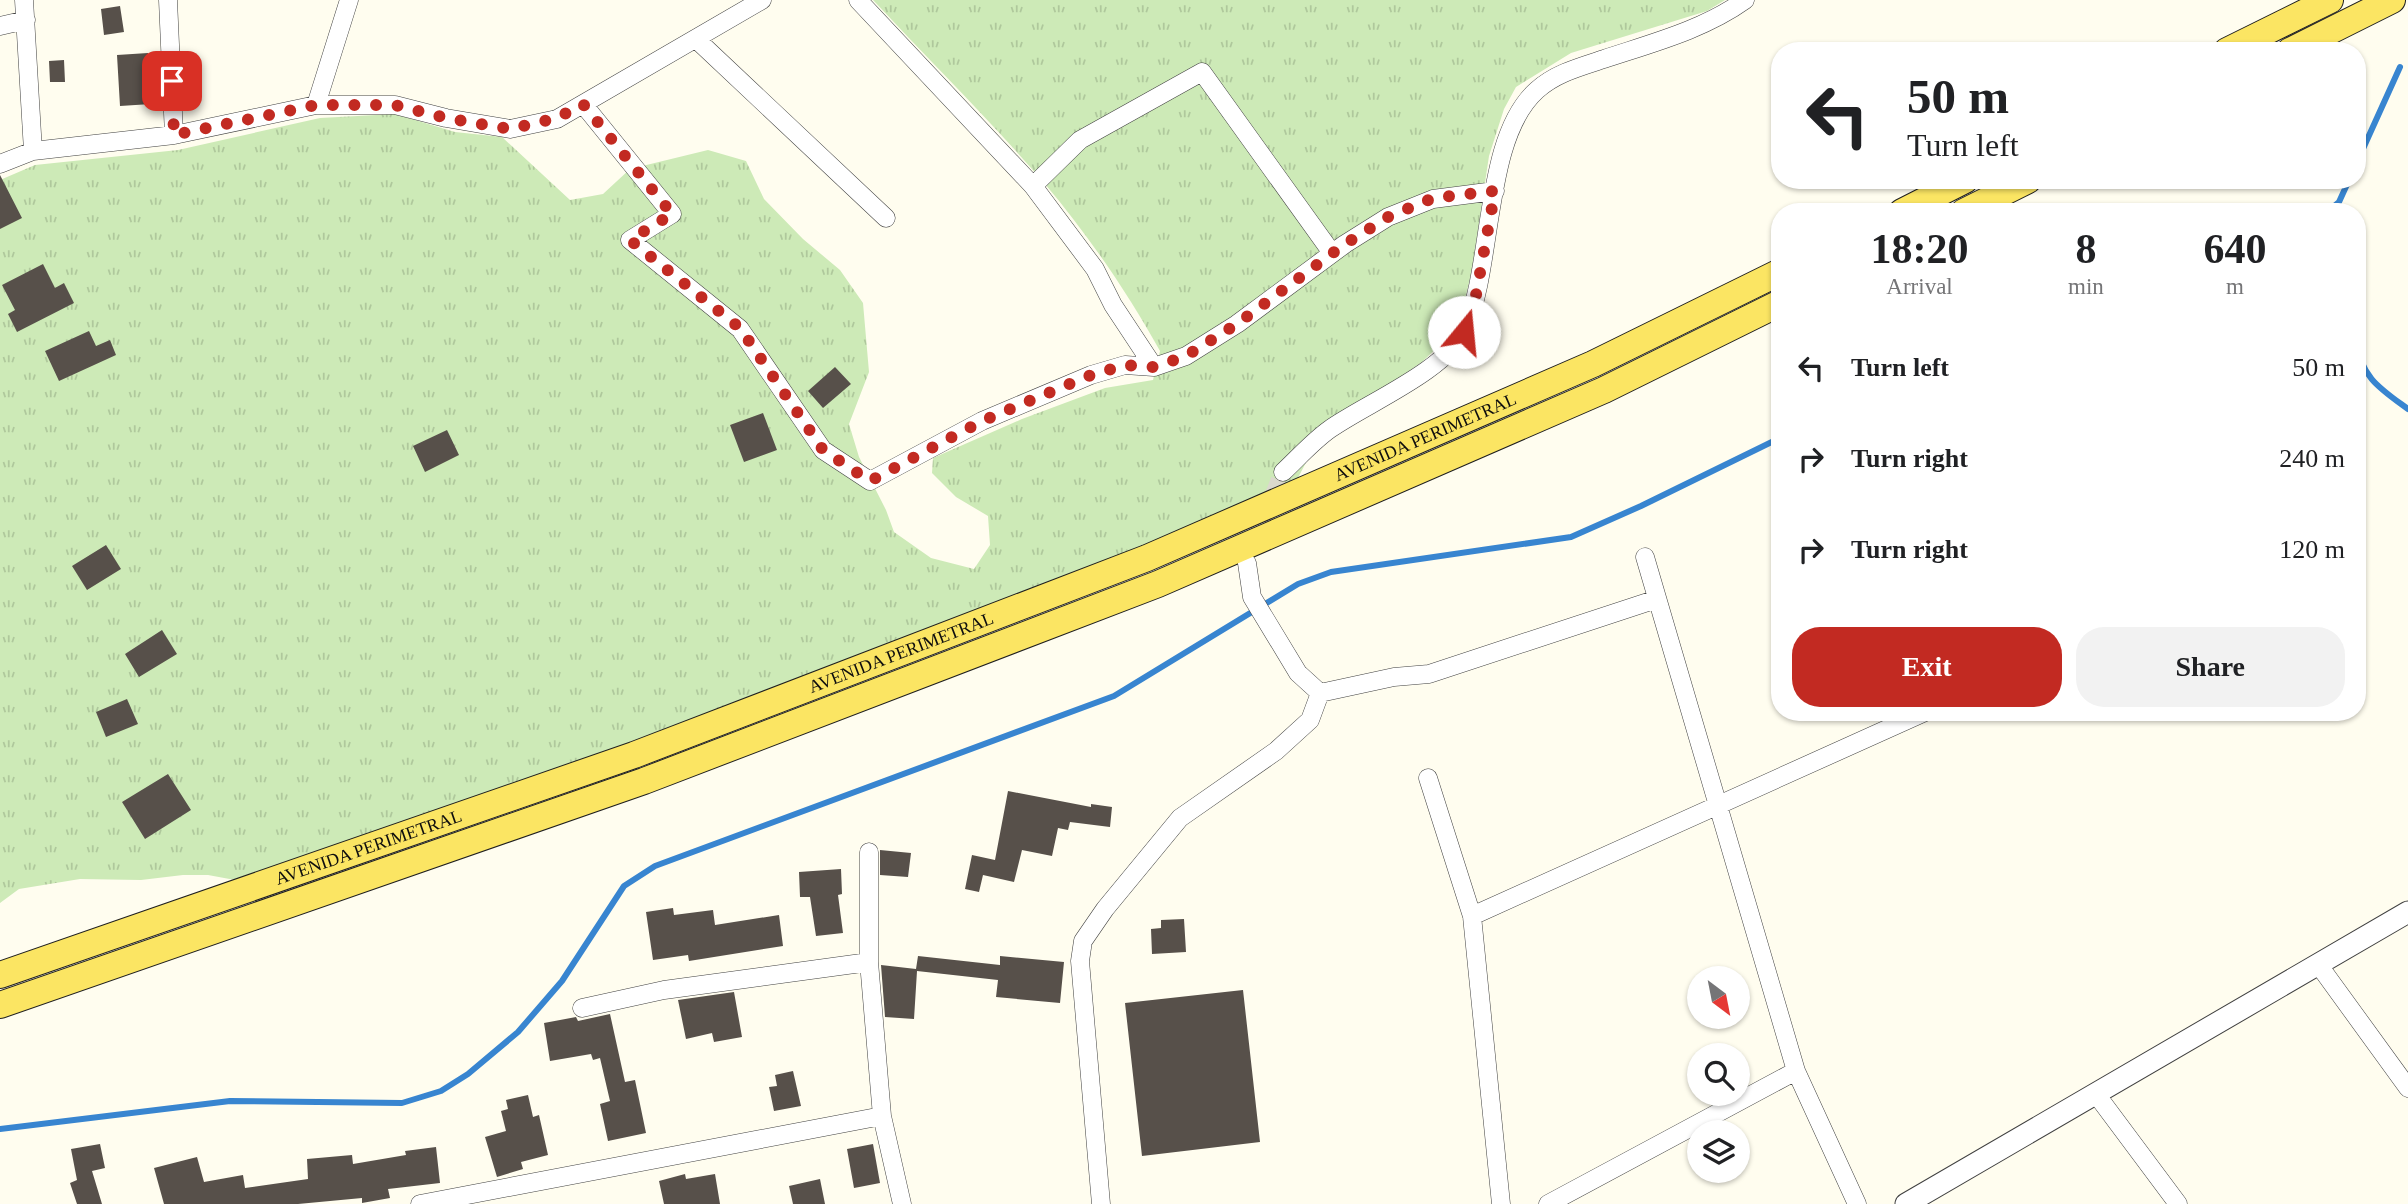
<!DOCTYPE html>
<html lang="en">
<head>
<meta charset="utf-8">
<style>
  body { margin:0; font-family:Georgia,serif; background:#f2f2f2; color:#202124; height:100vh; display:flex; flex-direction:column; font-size:26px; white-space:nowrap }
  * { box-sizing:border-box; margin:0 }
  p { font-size:23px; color:#757577 }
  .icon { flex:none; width:38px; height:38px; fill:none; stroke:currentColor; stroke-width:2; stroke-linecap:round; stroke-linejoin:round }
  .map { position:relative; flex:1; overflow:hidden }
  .details { position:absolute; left:1771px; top:203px; width:595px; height:518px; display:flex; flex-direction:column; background:#fff; border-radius:28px; box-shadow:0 2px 5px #0004 }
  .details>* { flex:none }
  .hud { position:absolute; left:1771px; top:42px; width:595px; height:147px; border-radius:28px; box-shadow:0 2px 5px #0004; background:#fff; color:#202124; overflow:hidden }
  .needle { width:46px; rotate:148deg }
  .tools { position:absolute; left:1687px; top:966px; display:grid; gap:14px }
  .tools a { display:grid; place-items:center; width:63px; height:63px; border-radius:50%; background:#fff; box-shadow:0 2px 5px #0004; font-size:35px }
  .pin { position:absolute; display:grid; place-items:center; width:60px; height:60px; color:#fff; margin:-30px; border-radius:14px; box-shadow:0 4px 10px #0006 }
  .me { position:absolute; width:77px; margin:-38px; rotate:17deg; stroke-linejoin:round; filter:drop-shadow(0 0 5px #0008) }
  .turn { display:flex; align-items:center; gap:24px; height:147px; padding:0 21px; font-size:32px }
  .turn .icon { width:91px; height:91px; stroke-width:2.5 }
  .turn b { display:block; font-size:49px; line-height:60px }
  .eta { display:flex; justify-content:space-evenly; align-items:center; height:119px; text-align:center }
  .eta b { font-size:42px; font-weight:700; line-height:49px }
  .cta { display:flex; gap:14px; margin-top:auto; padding:14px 21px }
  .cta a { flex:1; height:80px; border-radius:28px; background:#c22a22; color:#fff; font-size:28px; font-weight:700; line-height:80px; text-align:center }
  .cta a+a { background:#f2f2f2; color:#202124 }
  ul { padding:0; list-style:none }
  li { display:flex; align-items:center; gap:21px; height:91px; padding:0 21px }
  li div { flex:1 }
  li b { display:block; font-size:26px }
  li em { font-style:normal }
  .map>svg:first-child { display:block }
  .grass { fill:url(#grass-tufts) }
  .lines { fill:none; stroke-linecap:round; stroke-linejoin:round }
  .stream { stroke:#3885d0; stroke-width:6 }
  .building { fill:#57504a }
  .minor-tunnel { stroke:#dbd9cd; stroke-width:18; stroke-dasharray:18 9; stroke-linecap:butt }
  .minor-casing { stroke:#414141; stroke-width:19 }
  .tertiary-casing { stroke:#414141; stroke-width:23 }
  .primary-casing { stroke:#1f1f1f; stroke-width:28 }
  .minor { stroke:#fff; stroke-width:18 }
  .tertiary { stroke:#fff; stroke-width:21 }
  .primary { stroke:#fbe563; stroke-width:26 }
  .route { stroke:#c22a22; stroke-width:12; stroke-dasharray:0 21.6 }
  .labels { text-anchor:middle; stroke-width:7; stroke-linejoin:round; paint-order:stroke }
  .street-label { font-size:18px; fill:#0e0e0e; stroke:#fff }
</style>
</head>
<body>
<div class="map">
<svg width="2408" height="1204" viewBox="0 0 2408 1204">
  <defs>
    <pattern id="grass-tufts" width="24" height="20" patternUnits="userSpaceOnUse" patternTransform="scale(1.75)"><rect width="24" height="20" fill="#cdeab7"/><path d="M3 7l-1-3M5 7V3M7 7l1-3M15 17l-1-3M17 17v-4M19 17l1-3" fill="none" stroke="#afc89c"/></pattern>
  </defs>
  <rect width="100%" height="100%" fill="#fffdef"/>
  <path class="grass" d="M873,0H1725L1707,11L1571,53L1516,87L1504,109L1489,156L1472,270L1463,308L1448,337L1422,362L1380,391L1312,451L1289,495L1147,565L235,880L208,875H183L141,880L80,879L19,889L0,903V180L35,165L178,150L320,118L395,114L455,132L502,137L570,200L603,194L630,169L708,150L746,161L764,199L803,239L840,270L863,303L869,372L849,424L859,457L886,510L894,532L931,558L974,569L990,545L988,516L956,497L932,473L933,458L1022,419L1105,388L1153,380L1160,351C1128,293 1088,235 1045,184C990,120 930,61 873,0Z"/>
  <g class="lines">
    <path class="stream" d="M2357,162L2400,67
      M2327,212L2339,202L2349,180
      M2357,342C2360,377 2382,390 2408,409
      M0,1129L230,1101L402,1103L441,1091L468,1074L518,1032L562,981L624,886L655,866L1114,696L1298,584L1331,572L1571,537L1641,506L1780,438"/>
  </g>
  <path class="building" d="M120,6L124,32L104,35L101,9Z
    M148,53L151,104L120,106L117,55Z
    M64,60L65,82H50L49,61Z
    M0,175L22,218L0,229Z
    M43,264L55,288L64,283L74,303L17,332L8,314L15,310L2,285Z
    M89,331L96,346L110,340L116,355L59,381L45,351Z
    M835,367L851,384L823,408L808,391Z
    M763,413L777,450L744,462L730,425Z
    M447,430L459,455L425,472L413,446Z
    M106,545L121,569L87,590L72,566Z
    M162,630L177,654L139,677L125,654Z
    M127,699L138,724L106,737L96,712Z
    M168,774L191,810L145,839L122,802Z
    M1008,791L1091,807V804L1112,807L1110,827L1070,822L1068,830L1058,828L1052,856L1022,850L1014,882L983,875L979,892L965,889L972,855L995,860Z
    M880,850L911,853L908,877L880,875Z
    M841,869L842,894L838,895L843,933L816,936L810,897H800L799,872Z
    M673,908L674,915L713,910L715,925L779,915L783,946L689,961L688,955L653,960L646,912Z
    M1184,919L1186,952L1152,954L1151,929L1161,928V920Z
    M918,956L1000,965V956L1064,962L1060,1003L996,997L998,980L917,971L914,1019L885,1017L881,965L916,969Z
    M1243,990L1260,1142L1142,1156L1125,1003Z
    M734,992L742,1037L714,1042L712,1033L686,1039L678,1000Z
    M610,1014L625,1082L635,1080L646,1133L608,1141L600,1104L610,1101L600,1058L593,1060L591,1054L550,1061L544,1023L576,1017L578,1021Z
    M793,1071L801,1106L774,1111L769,1087L777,1086L775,1075Z
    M528,1095L533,1117L539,1115L548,1155L521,1162L523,1169L497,1177L485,1137L506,1131L501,1111L508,1109L506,1100Z
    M100,1144L105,1168L92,1171L102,1204H77L70,1183L77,1180L71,1149Z
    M873,1144L880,1183L854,1188L847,1149Z
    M436,1147L440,1183L388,1189L390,1198L362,1203V1198L298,1204H164L154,1168L197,1157L204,1182L243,1175L245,1188L308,1179L307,1159L352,1155L353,1164L406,1155L405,1151Z
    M685,1174L686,1179L715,1174L720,1204H664L659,1181Z
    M820,1179L825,1204H793L789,1186Z"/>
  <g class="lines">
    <path class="minor-tunnel" d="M1253,547L1283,472"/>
    <defs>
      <path id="minor" d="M24,0L33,151
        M168,0L174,135
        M858,0L1033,186L1095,269L1113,305L1154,367
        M0,26L26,20
        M696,39L886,218
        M583,104L672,214L630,240L740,329L823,450L870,481L982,421L1091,375L1125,365L1154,367L1186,356L1237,324L1345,244L1388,217L1433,199L1495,191
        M316,105L349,0
        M0,164L33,151L174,135L316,105H395L446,118L510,129L557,119L762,0
        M1033,186L1080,140L1202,72L1332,253
        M1283,472C1298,458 1313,441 1330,429C1367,403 1446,371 1465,330C1494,264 1483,138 1537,90C1556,73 1580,67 1604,59C1652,43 1703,30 1745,0
        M1645,557L1796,1071L1857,1204
        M1320,693L1394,677L1429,674L1657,599
        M1428,778L1472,916L1501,1204
        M869,852V962L882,1116L902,1204
        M1472,916L1925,712
        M2318,964L2408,1088
        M582,1008L664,990L869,962
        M2096,1094L2178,1204
        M420,1204L882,1116
        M1101,1204L1080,961L1083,941L1105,909L1180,818L1276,751L1310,720L1320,693L1298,673L1252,597L1247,563
        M1548,1204L1796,1071"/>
      <path id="tertiary" d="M1906,1204L2408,912"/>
      <g id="primary">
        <path d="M2227,51L2330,0"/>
        <path d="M2290,51L2392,0"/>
        <path d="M1902,212L1965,180"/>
        <path d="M1964,212L2028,180"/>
        <path id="s1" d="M0,975L634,755L1147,558L1593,364L1780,272"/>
        <path d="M0,1005L644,781L1158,584L1604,390L1780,303"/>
      </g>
    </defs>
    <use href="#minor" class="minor-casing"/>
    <use href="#tertiary" class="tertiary-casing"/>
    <use href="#primary" class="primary-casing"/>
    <use href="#minor" class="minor"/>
    <use href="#tertiary" class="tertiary"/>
    <use href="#primary" class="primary"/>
  </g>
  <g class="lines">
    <path class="route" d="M172,81L174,135L316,105H395L446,118L510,129L557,118L583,104L672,214L630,240L740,328L823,450L870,481L982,421L1091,375L1125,365L1154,367L1186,356L1237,324L1345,244L1388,217L1433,198L1495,191L1476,295L1464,332"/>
  </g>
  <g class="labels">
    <g class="street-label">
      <text dy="6" stroke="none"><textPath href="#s1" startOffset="1524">AVENIDA PERIMETRAL</textPath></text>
      <text dy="6" stroke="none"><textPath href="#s1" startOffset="957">AVENIDA PERIMETRAL</textPath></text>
      <text dy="6" stroke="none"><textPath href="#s1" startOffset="390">AVENIDA PERIMETRAL</textPath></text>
    </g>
  </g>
</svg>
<div class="tools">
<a><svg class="needle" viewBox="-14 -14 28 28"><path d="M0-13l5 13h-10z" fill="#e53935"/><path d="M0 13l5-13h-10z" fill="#757577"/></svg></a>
<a><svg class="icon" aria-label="search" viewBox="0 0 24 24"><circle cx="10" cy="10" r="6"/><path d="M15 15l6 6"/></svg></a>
<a><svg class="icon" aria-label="layers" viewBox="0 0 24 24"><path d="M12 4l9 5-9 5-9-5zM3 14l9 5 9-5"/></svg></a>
</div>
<div class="pin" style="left:172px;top:81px;background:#d93025"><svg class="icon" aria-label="arrive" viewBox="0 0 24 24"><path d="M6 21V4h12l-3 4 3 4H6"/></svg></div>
<svg class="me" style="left:1464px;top:332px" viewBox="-20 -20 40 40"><circle r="19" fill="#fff"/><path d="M0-13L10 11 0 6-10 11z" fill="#c22a22"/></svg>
<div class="hud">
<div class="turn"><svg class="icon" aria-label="left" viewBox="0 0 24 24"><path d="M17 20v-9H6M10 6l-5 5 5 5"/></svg><div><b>50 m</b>Turn left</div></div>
</div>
<section class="details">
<div class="eta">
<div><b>18:20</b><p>Arrival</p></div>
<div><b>8</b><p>min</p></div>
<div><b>640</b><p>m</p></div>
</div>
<ul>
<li><svg class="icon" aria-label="left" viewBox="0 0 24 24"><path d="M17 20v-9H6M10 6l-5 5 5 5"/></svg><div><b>Turn left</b></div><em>50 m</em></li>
<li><svg class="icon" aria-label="right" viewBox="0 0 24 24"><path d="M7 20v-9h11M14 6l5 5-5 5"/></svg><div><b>Turn right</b></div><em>240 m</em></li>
<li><svg class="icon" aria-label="right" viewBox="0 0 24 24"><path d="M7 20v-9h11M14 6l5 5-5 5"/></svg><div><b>Turn right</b></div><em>120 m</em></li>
</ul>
<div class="cta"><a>Exit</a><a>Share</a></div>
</section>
</div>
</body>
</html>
